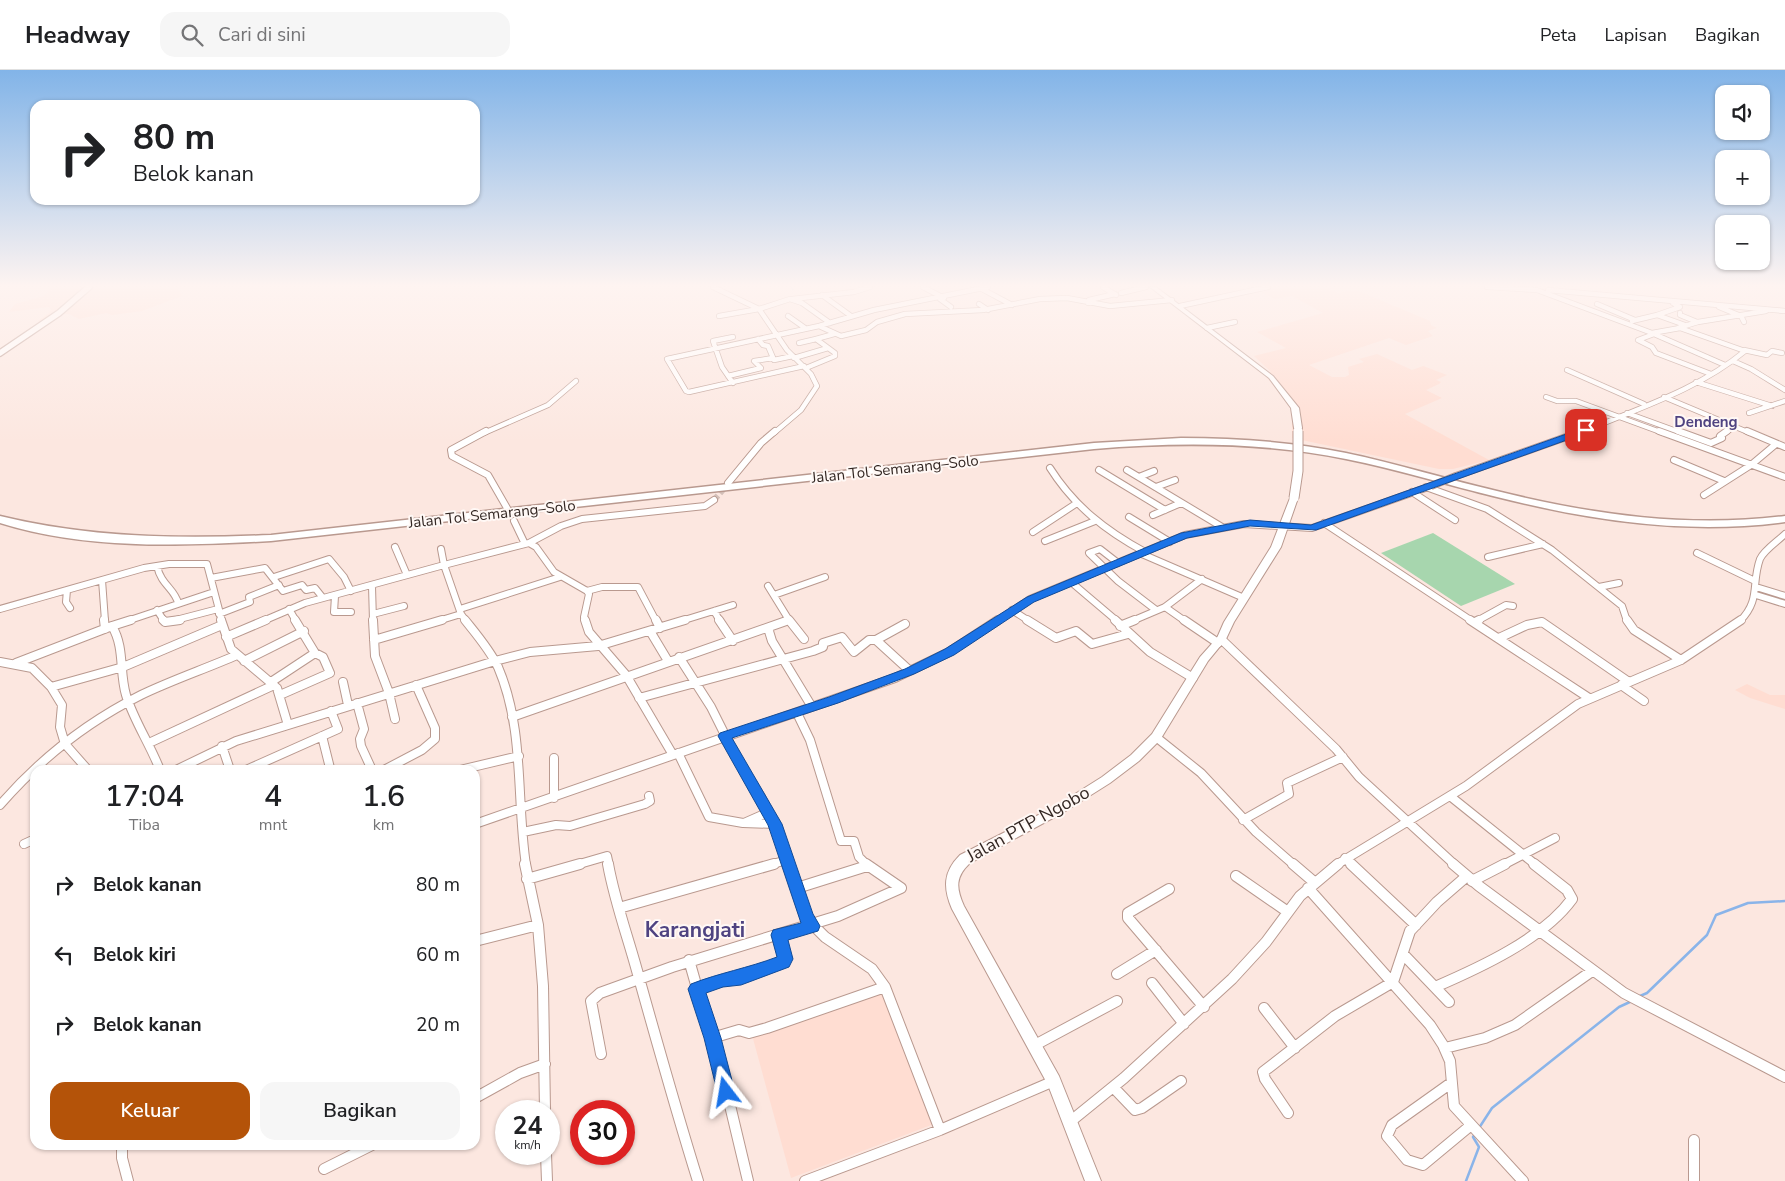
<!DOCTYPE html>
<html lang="id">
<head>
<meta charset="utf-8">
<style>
  body { margin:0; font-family:"Nunito Sans",sans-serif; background:#f6f6f6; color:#202124; height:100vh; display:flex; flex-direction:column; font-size:19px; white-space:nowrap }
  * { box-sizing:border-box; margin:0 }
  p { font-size:16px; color:#757577 }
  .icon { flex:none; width:28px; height:28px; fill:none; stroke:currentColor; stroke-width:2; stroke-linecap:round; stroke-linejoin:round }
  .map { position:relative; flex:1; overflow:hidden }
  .panel { position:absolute; left:30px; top:695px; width:450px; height:385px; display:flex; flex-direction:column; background:#fff; border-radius:15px; box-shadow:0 1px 4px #0004 }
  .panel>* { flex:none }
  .hud { position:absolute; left:30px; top:30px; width:450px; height:105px; border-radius:15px; box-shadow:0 1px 4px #0004; background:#fff; color:#202124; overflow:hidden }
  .controls { position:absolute; left:1715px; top:15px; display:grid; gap:10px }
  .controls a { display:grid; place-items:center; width:55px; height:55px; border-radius:10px; background:#fff; box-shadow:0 1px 4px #0004; font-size:25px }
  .speed { position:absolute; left:495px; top:1030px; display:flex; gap:10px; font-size:25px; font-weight:700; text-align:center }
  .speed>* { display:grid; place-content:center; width:65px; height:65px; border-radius:50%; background:#fff; box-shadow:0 1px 4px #0004; line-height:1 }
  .speed small { font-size:12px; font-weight:400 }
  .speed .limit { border:8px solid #d22; background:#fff; color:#111 }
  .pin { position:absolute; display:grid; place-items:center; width:42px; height:42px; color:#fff; margin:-21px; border-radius:10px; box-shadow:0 2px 8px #0006 }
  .me { position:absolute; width:55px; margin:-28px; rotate:346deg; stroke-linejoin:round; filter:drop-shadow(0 0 4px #0008) }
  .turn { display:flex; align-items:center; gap:18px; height:105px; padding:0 20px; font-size:22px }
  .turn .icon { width:65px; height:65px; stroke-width:2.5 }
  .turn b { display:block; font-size:35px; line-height:42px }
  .eta { display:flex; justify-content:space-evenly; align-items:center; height:85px; text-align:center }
  .eta b { font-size:30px; font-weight:600; line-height:35px }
  .button { display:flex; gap:10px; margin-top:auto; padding:10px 20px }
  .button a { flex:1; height:58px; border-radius:15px; background:#b45309; color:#fff; font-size:20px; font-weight:600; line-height:58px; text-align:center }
  .button a+a { background:#f6f6f6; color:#202124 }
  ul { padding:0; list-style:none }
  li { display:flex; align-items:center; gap:15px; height:70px; padding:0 20px }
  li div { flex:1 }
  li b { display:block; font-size:19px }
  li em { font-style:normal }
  header { display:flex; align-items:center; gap:30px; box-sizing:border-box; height:70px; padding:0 25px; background:#fff; border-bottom:1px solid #e0e0e0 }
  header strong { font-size:24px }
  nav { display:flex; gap:28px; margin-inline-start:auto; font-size:18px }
  .search { width:350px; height:45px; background:#f6f6f6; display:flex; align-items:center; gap:12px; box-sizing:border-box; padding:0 18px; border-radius:15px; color:#757577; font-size:19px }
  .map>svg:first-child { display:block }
  .built { fill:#ffddd2 }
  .green { fill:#a7d6ae }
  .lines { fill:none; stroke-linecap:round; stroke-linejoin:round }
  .stream-far1 { stroke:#8ab4e9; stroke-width:1 }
  .stream { stroke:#8ab4e9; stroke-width:2.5 }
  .minor-tunnel { stroke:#d4c1ba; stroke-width:6; stroke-dasharray:6 3; stroke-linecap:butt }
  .minor-far3-casing { stroke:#b9998f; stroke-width:6 }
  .minor-far2-casing { stroke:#b9998f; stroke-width:8 }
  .minor-far1-casing { stroke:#b9998f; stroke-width:10 }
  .minor-casing { stroke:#b9998f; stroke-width:12 }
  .tertiary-casing { stroke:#b9998f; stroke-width:8 }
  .secondary-casing { stroke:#b9998f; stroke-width:2 }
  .motorway-casing { stroke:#b9998f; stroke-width:3 }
  .minor-far3 { stroke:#fff; stroke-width:4.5 }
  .minor-far2 { stroke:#fff; stroke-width:6 }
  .minor-far1 { stroke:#fff; stroke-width:8 }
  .minor { stroke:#fff; stroke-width:10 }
  .tertiary { stroke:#fff; stroke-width:5.5 }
  .secondary { fill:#fff; fill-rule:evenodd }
  .motorway { fill:#fff; fill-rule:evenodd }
  .minor-bridge-casing { stroke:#b9998f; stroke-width:8; stroke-linecap:butt }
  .secondary-bridge-far1-casing { stroke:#b9998f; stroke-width:9; stroke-linecap:butt }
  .secondary-bridge-casing { stroke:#b9998f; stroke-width:11; stroke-linecap:butt }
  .minor-bridge { stroke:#fff; stroke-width:6 }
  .secondary-bridge-far1 { stroke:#fff; stroke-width:7 }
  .secondary-bridge { stroke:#fff; stroke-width:9 }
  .route { fill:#1a73e8; stroke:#114b97 }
  .labels { text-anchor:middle; stroke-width:4; stroke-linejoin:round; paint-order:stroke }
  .far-quarter-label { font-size:15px; font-weight:bold; fill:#4f4381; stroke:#fff8f5 }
  .street-label { font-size:15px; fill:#332723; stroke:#fff8f5 }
  .near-street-label { font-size:18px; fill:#332723; stroke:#fff8f5 }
  .near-quarter-label { font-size:21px; font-weight:bold; fill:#4f4381; stroke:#fff8f5 }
</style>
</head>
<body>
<header>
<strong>Headway</strong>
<div class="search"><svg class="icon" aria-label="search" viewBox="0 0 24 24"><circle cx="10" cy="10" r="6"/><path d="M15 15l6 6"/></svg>Cari di sini</div>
<nav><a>Peta</a><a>Lapisan</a><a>Bagikan</a></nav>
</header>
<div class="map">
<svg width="1785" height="1111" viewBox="0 0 1785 1111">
  <rect width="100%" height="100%" fill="#fce7e0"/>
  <path class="built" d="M49,217H178L177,219L182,226L142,241L112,245L106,243L79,249L69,244H61L53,251L43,252L38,251L49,243L51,240L49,237L9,242L15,234L43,226L48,223Z
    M1271,217H1324L1338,223L1356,220L1430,251L1431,255L1437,258L1428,261L1433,266L1406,275L1389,268L1309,295L1332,307H1345L1349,305L1348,297L1364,292L1359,289L1377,284L1412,300L1423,296L1447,305L1436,310L1441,312L1439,314L1426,320L1442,328L1405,344L1489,390L1453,399H1439L1292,368V338L1263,303L1271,302L1254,286L1286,278L1257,262L1323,243L1292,226L1275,229L1257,220Z
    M1747,614L1770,625H1785V639L1750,628L1735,620Z
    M883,919L934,1054L791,1108L752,965Z"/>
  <path class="green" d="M1433,463L1515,514L1461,536L1381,483Z"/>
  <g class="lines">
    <path class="stream-far1" d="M791,217L793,220"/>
    <path class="stream" d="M1640,926L1647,923L1707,865L1716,845L1748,833L1785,831
      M1479,1058L1492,1038L1619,937L1632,931
      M1466,1111L1479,1077L1473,1067L1475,1064"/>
    <path class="minor-tunnel" d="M714,430L727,415"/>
    <defs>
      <path id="minor-far3" d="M713,217L759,239L787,280L811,304L817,316L801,340L774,363
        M923,217L944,228
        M1103,217L1116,225
        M1487,217L1537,220L1652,263L1680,258L1745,281C1698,320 1636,339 1580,363
        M982,219L1012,235
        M1548,220L1785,241
        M1121,223L1146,217
        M822,225L851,246
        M792,229L854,222L870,217
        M940,229L951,237
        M1088,233L1089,230L1115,224
        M1673,233L1680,237L1657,245L1685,255
        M979,234L988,240
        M1597,234L1635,250
        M1180,236L1268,217
        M1719,237L1741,246L1744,252
        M1680,243V245L1697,252
        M719,246L759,239L790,229L802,233L830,253
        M788,246L805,258
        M1632,251L1657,245
        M819,256L841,266L866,260L877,252L905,244L983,240L1040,229L1067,228L1110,236L1172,230
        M1207,258L1235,252
        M1678,258L1698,252L1766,241
        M733,267L713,271L722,297L733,313
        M758,269L763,275L768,276L774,290L793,286
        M799,273L816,269
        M1744,280L1767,285L1772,281L1782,283
        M794,288L828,278
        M1733,291L1751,299L1785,320
        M804,296L689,322L686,321L667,289L819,256L874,240L988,217
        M806,298L835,286V283L816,269L834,264
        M1567,300L1644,334
        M1711,304L1656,283L1652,277L1638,270L1654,264L1725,295
        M728,306L761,298L754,291L773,288
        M1696,312L1772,336
        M1546,327L1557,331H1576L1663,363
        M1664,327L1750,363
        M1627,343L1682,363
        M1749,343L1785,331
        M484,363L548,335L576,311
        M1725,363L1734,357"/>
      <path id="minor-far2" d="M486,361L451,380L452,386L488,405L507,438
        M1659,361L1785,407
        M1678,361L1711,373L1722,368L1720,366L1727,361
        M1747,361L1785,377
        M1674,390L1724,411
        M1050,398C1074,436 1106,461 1145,482
        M1099,400L1165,440
        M1127,400L1222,457
        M1456,406L1583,361
        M1139,407L1154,401
        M728,413L761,373L775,361
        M1156,417L1175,410
        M1426,417L1487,439L1552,480L1622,536L1627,551
        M1412,422L1455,450
        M1704,425L1751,395L1776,374
        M1153,445L1181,433
        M1129,447L1170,472
        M514,451L525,474
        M1324,453L1472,551
        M1033,462L1077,433
        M1045,471L1095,451
        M529,473L561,456L582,449L705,436L714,430
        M395,477L407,505
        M441,479L444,495L529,473L536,477L554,502L587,521L589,524L584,547L585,551
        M1697,483L1755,511
        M1142,484L1244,528
        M1488,487L1543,474
        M1118,493L1100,479L1089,483L1118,511L1156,540
        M157,496C161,515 175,519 178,533
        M274,507L329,489L344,507L351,521
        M211,508L265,498L283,521L302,515L306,520L315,518L323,528
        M102,510L105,551
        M1071,512L1117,551
        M372,516L373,551
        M768,516L789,550L787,551
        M1599,517L1619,513
        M1756,517L1785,526
        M67,520L66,532L70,538
        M587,521L602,517H638L656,551
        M774,525L825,507
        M1756,525L1785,534
        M335,526L334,542H351
        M1165,537L1185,551
        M0,539L144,498L169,494H207L222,551
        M289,539L296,551
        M460,539L560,507
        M157,540L164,551
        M1012,540L1029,551
        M714,541L720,551
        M219,544L250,532L249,527L279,515
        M373,544L404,536
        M127,551L214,522
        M172,551L218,539
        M263,551L305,533L444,495L461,544L466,551
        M438,551L461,544
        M681,551L733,535
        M997,551L1030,529L1185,465L1244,454L1312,458L1431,416
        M1132,551L1165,537L1202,509
        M1477,551L1506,535L1513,536
        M1740,551C1761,530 1751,514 1760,489C1764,480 1778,471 1785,464"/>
      <path id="minor-far1" d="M104,550L105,559
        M131,550L112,556C125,578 119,601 126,625C134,651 150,674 160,700
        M163,550L165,552L180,550
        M221,550L231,579L277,618L288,655
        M373,550L375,586L389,623L395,649
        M465,550C477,565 490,580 498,597C525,660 516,729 526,795
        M585,550L589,562L626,605L673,685
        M656,550L660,558
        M719,550L733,571
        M789,550L804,569
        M1027,550L1056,568L1076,561L1092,574L1128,564
        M1115,550L1150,582L1193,608
        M1184,550L1218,573
        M1470,550L1589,628
        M1627,550L1634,560L1681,590
        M1475,552L1479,550
        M1120,556L1135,550
        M768,558L772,571L812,637
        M650,561L668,591
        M226,567L266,550
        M1499,568L1527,555L1542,552L1629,612
        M1221,569L1336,679L1359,707L1455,795
        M374,570L442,550
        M876,570L905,554
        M679,587L711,637L737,689L761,727L775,754L789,795
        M244,591L304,561
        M0,592L32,598L51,617L62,635L60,657L65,674L88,700
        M16,593L112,556
        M271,612L315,583L295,550
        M343,612L348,635
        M1621,615L1644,631
        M51,617L123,597L222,555
        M280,625L330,603L323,587L315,583
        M639,628L813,581L823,577V573L842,567L854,582L869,570H876L910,601
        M357,633L364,659L360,669L361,676L372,700
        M797,643L810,670L841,771H854L859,787L867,795
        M512,647L789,550
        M322,666L330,698
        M1156,667L1201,703L1256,762L1294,795
        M149,673L274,615
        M222,676L230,700
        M678,683L709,747L743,753L775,754
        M554,688V728
        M176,700L236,671L495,591L530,582L598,576L685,550
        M246,700L338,659L331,641
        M384,700L422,680L435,669V658L416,615
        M460,700L519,686
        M1450,726L1536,795
        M0,735C40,689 87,652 141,625C172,610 205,599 237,585
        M1243,750L1289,724L1287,713L1343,687
        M744,753L769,742
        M475,754L895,608L949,582L998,550
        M523,762L556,755L570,756L645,734L650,731L649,726
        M24,774L35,769
        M1345,788L1352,795
        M576,795L607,786L609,795
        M769,795L787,790
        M1336,795L1466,716L1578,634L1681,590L1741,550
        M1503,795L1555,768"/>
      <path id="minor" d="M525,794L538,855L543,916L545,1041
        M608,794C615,833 629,870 639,908C658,976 677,1044 698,1111
        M788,794L806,848L825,867L872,899L885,917L940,1060
        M1293,794L1314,812
        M1351,794L1416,855
        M1453,794L1479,816L1624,923L1785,1007
        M1236,806L1288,842
        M527,809L580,794
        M1472,811L1505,794
        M797,818L867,796
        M1308,818L1430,955L1443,975L1450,991L1454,1036L1523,1111
        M1169,819L1128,843V848L1204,937
        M619,838L774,794
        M475,871L538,855
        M1403,884L1449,932
        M689,890L728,1027L748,1111
        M1117,904L1156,880
        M1152,913L1184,954
        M1435,917C1479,898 1543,869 1572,829L1567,820L1534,794
        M696,919L784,892L779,865
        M1264,938L1295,978
        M712,968L739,960L749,963L767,958L885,917
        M1035,975L1117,931
        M1445,978L1485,968L1515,955L1592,901
        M601,984L591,931L600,923L672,897L838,846L901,818L866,794
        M1451,1013L1392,1055L1387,1066L1407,1090L1423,1095L1470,1056
        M1113,1017L1135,1040L1142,1038L1181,1011
        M475,1028L520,1003L545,994
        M1288,1043L1265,1009L1263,1002L1335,946L1393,912L1410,861L1437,832L1467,806
        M1071,1051L1124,1008L1232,909L1266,872L1300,826L1338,794
        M1694,1070V1111
        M122,1075V1088L128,1111
        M546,1084L547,1111
        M324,1099L372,1075
        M805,1111L940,1060L1054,1011"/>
      <path id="tertiary" d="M0,283L59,243L89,217"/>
      <path id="secondary" d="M1150,217H1156L1273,306L1299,338L1302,358L1301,360H1298L1294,358L1291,338L1269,308Z
        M1294,425L1298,428L1281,477L1234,552L1226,569L1208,591L1160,670L1139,691L1110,713L1064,742L970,793C955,807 956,818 964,836L1059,1006L1101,1111H1085L1048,1015L952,839C943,818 943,802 960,785L1056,736L1102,707L1131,685L1152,664L1200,587L1217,568L1224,552L1271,477L1290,428Z"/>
      <path id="motorway" d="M1181,368C1237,368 1292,372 1346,383C1398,394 1449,410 1501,422C1595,445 1688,458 1785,446V452C1687,465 1592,451 1497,427C1447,415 1397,399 1346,389C1263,372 1179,372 1094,379L271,471C182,476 86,480 0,453V446C90,468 179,469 271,465L1094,373Z"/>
    </defs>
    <use href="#minor-far3" class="minor-far3-casing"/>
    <use href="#minor-far2" class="minor-far2-casing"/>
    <use href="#minor-far1" class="minor-far1-casing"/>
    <use href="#minor" class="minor-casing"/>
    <use href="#tertiary" class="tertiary-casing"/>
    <use href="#secondary" class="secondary-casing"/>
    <use href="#motorway" class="motorway-casing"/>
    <use href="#minor-far3" class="minor-far3"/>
    <use href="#minor-far2" class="minor-far2"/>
    <use href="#minor-far1" class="minor-far1"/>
    <use href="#minor" class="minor"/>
    <use href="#tertiary" class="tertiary"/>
    <use href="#secondary" class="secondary"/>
    <use href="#motorway" class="motorway"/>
    <defs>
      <path id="minor-bridge" d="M1431,416L1456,406"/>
      <path id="secondary-bridge-far1" d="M1298,358V363"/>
      <path id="secondary-bridge" d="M1294,428L1298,401V361"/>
    </defs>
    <use href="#minor-bridge" class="minor-bridge-casing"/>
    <use href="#secondary-bridge-far1" class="secondary-bridge-far1-casing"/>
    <use href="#secondary-bridge" class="secondary-bridge-casing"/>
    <use href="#minor-bridge" class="minor-bridge"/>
    <use href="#secondary-bridge-far1" class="secondary-bridge-far1"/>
    <use href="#secondary-bridge" class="secondary-bridge"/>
  </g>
  <linearGradient id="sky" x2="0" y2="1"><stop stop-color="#82b4e8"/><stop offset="0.58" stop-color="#fef4f1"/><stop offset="1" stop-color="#fef4f1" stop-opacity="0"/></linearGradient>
  <rect width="1785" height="372" fill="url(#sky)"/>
  <path class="route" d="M1586,357L1589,358V362L1316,460L1250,456L1187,468L1034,532L954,585L914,604L838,633L732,668L782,754L813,844L820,856L818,861L788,870L793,889L789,897L741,915L723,917L706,923L721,968L735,1022L732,1029L726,1031L719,1029L704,968L688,919L691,914C719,903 748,898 777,887L771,865L773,860L801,853L768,755L718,666L720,663L829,627L905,599L945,579L1027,527L1181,463L1250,450L1311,455Z"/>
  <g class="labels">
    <g class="far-quarter-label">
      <text x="1706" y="357">Dendeng</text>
    </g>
    <g class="street-label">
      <text transform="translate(895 399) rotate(-6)" y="5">Jalan Tol Semarang–Solo</text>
      <text transform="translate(492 444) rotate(-6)" y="5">Jalan Tol Semarang–Solo</text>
    </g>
    <g class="near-street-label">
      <text transform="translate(1028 754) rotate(-29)" y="6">Jalan PTP Ngobo</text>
    </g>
    <g class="near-quarter-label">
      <text x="695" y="867">Karangjati</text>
    </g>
  </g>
</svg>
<div class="controls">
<a><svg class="icon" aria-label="sound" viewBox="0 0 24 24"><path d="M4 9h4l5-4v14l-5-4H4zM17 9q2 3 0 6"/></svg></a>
<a>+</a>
<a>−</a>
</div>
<div class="speed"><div>24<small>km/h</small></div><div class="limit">30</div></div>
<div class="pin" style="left:1586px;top:360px;background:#d93025"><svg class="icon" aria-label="arrive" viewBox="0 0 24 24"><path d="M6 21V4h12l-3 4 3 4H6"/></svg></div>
<svg class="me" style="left:726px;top:1022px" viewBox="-20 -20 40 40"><path d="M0-17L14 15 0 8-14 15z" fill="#1a73e8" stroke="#fff" stroke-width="4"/></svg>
<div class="hud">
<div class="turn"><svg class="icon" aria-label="right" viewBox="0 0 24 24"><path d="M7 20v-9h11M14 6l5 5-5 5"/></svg><div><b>80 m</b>Belok kanan</div></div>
</div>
<section class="panel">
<div class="eta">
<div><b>17:04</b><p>Tiba</p></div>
<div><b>4</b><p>mnt</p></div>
<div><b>1.6</b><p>km</p></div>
</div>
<ul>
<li><svg class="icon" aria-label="right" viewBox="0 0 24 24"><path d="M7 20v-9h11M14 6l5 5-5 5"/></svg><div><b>Belok kanan</b></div><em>80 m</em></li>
<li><svg class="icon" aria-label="left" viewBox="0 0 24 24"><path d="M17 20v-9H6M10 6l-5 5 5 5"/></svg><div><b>Belok kiri</b></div><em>60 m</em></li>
<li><svg class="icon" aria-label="right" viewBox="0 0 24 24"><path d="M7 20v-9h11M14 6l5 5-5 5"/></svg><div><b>Belok kanan</b></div><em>20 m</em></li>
</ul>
<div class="button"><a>Keluar</a><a>Bagikan</a></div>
</section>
</div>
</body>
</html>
